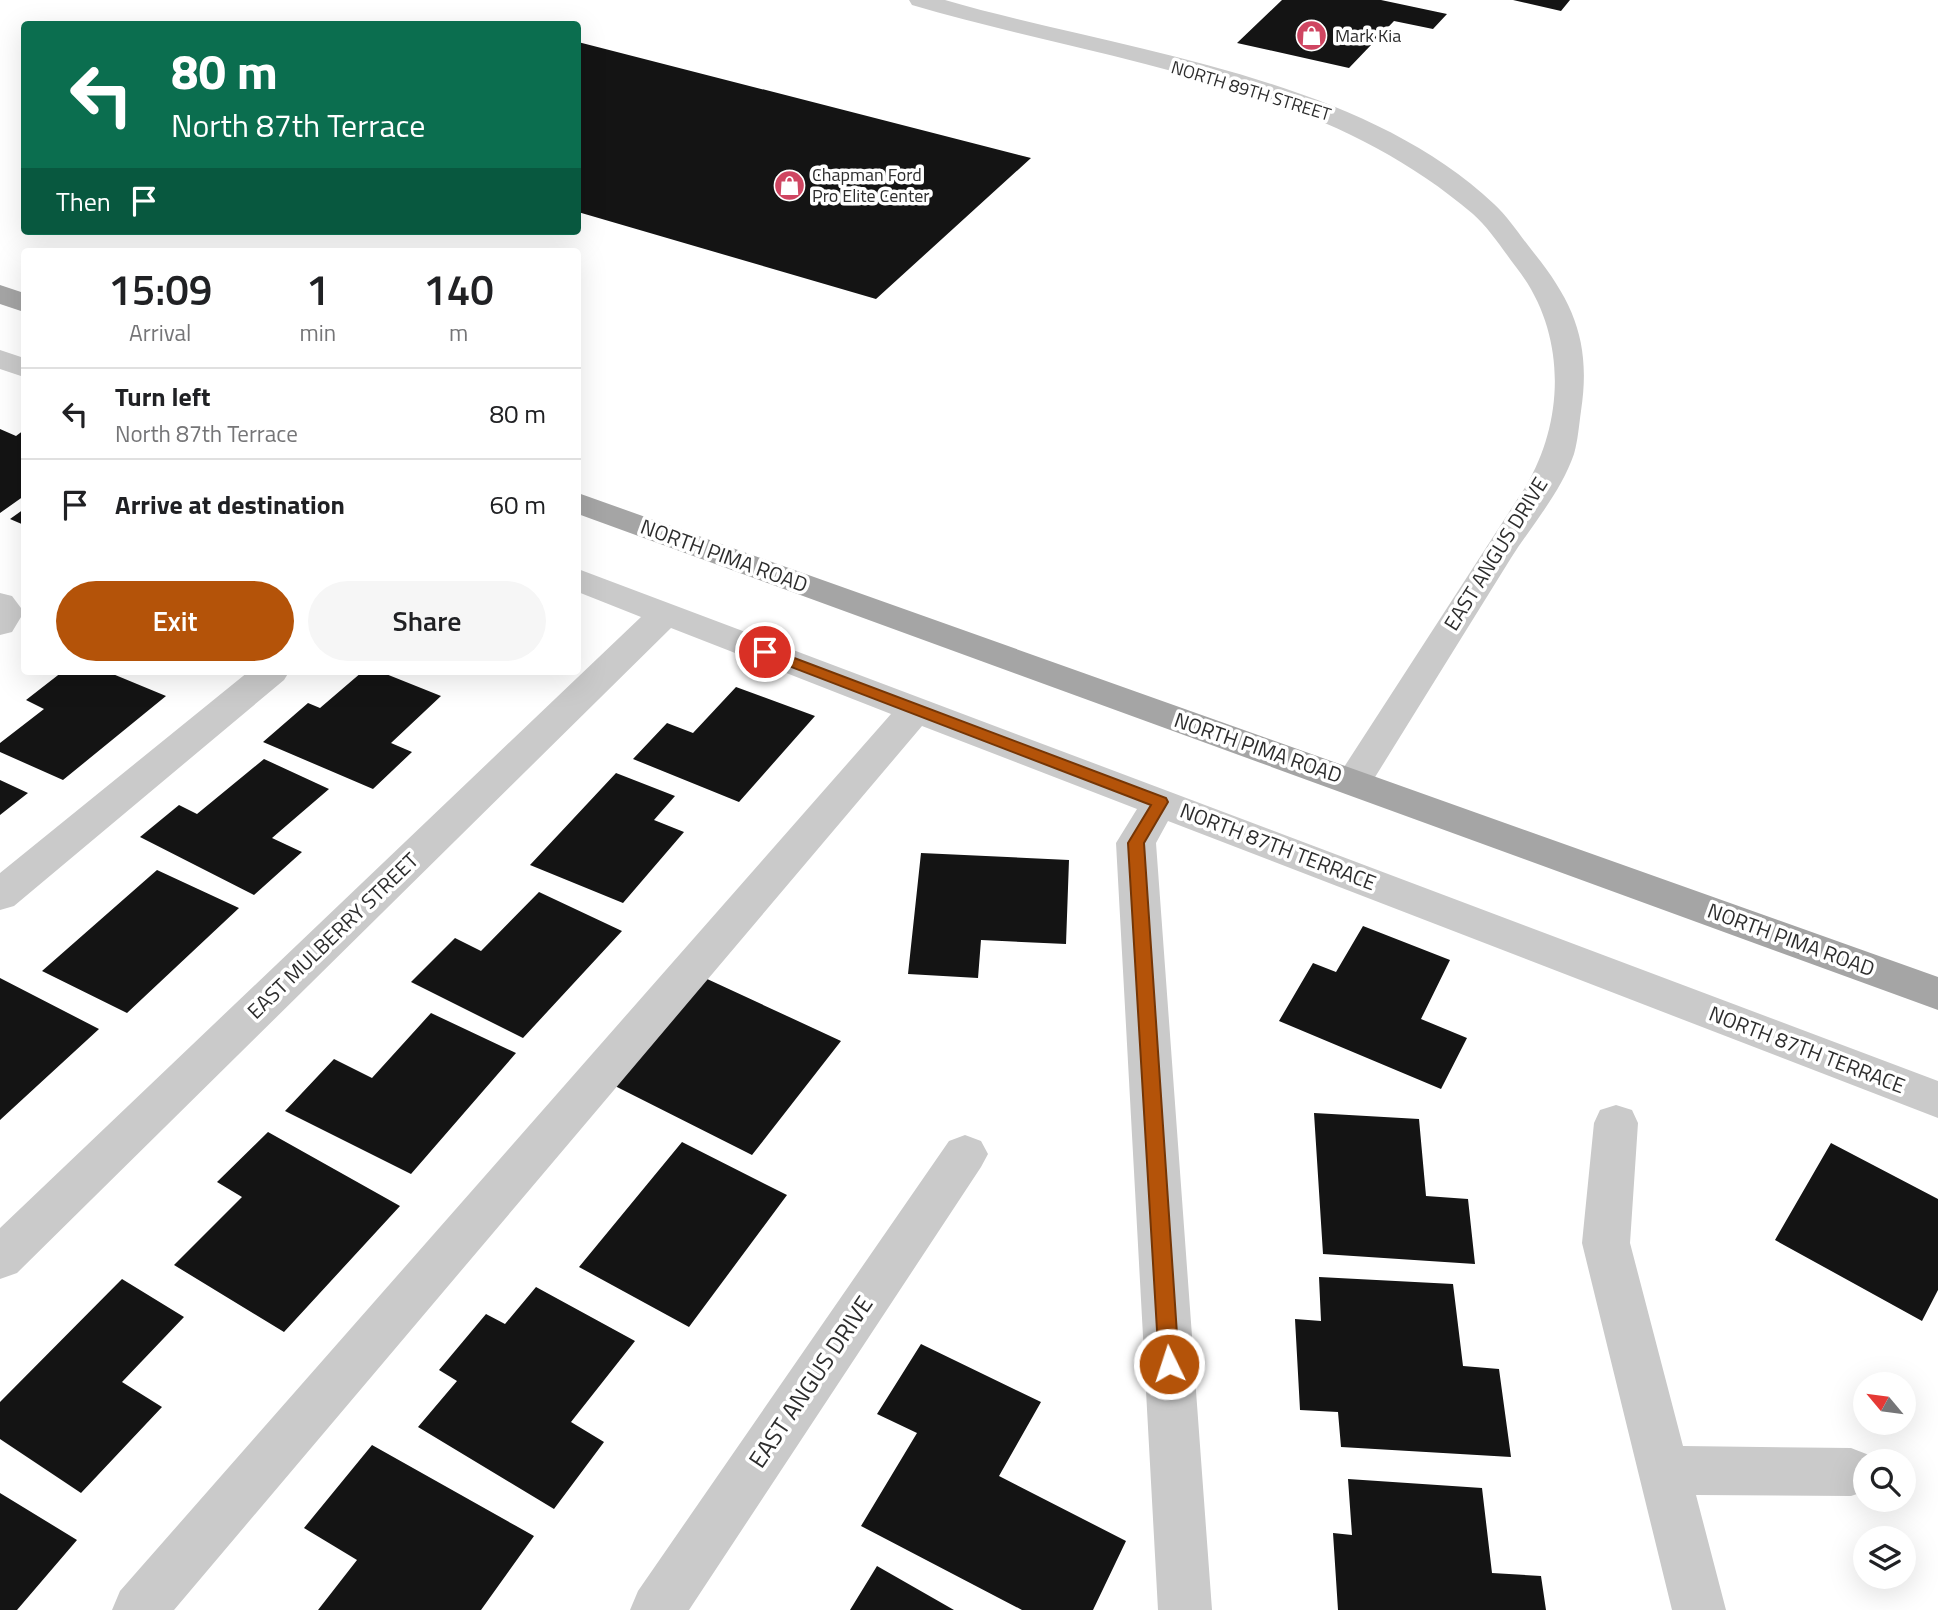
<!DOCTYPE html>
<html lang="en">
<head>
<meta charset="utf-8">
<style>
  body { margin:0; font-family:"Titillium Web",sans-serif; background:#f6f6f6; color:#202124; height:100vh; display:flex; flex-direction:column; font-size:26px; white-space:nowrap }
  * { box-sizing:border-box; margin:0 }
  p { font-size:23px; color:#757577 }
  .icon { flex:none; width:38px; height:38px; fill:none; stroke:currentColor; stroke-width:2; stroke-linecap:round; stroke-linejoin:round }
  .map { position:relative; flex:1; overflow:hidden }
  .sheet { position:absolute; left:21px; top:248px; width:560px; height:427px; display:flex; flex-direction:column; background:#fff; border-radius:7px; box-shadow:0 7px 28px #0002 }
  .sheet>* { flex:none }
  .top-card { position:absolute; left:21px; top:21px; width:560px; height:214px; border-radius:7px; box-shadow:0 7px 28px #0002; background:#0b6e4f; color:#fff; overflow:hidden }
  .needle { width:46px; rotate:299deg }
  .tools { position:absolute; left:1853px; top:1372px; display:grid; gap:14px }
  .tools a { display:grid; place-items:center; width:63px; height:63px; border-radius:50%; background:#fff; box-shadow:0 7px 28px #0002; font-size:35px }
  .pin { position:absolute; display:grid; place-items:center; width:60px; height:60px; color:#fff; margin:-30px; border:4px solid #fff; border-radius:50%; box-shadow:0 2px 7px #0007 }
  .me { position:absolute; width:77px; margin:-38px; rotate:356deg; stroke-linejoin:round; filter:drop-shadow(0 0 5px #0008) }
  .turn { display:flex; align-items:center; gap:24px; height:147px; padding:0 35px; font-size:32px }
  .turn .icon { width:91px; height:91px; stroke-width:2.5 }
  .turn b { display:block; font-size:49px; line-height:60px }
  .then { display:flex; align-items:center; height:66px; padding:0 35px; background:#0003; gap:14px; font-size:26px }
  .eta { display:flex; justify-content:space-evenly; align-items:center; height:119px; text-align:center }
  .eta b { font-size:42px; font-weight:600; line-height:49px }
  .button { display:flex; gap:14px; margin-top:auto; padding:14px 35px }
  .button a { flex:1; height:80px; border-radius:42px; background:#b45309; color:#fff; font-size:28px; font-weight:600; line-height:80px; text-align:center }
  .button a+a { background:#f6f6f6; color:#202124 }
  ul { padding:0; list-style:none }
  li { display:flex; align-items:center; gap:21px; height:91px; padding:0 35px; border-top:2px solid #e0e0e0 }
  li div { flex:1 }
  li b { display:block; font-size:26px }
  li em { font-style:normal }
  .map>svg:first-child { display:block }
  .building { fill:#141414 }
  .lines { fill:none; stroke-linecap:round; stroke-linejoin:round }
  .minor { fill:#cacaca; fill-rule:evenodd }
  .major { fill:#a5a5a5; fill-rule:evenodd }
  .route { fill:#b45309; stroke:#753606; stroke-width:2 }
  .labels { text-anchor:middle; stroke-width:7; stroke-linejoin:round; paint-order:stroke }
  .far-poi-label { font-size:18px; fill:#2d2d2d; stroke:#fff; text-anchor:start }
  .far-street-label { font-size:18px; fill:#2d2d2d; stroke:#fff }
  .street-label { font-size:21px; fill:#2d2d2d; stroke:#fff }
  .near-street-label { font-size:24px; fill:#2d2d2d; stroke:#fff }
</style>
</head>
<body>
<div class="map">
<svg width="1938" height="1610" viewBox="0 0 1938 1610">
  <rect width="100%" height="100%" fill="#fff"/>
  <path class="building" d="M1282,0H1381L1447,14L1433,29L1394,21L1349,68L1237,43Z
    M1513,0H1570L1561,11Z
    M578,42L1031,158L876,299L578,212Z
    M0,429L16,436L24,430V496L0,513Z
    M24,509V525L10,519Z
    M62,672H108L166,696L63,780L0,752V743L44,709L26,700Z
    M362,672H381L441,696L391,743L412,752L373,789L263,742L308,703L320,708Z
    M736,687L815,716L739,802L633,759L667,723L693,733Z
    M264,759L329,789L272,838L302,852L254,895L140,837L179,805L197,814Z
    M616,773L675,796L654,820L684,832L623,903L530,865Z
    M0,780L28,793L0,815Z
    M921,853L1069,860L1066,944L981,940L978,978L908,974Z
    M157,870L239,908L127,1013L42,971Z
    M539,892L622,931L523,1038L411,982L455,938L481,951Z
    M1363,926L1450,960L1421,1019L1467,1038L1441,1089L1279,1021L1313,963L1336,972Z
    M0,978L99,1029L0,1120Z
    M705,978L841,1041L752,1155L613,1085Z
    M431,1013L516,1053L411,1174L285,1111L334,1059L372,1078Z
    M1314,1113L1419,1119L1426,1196L1468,1199L1475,1264L1323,1254Z
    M268,1132L400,1206L284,1332L174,1265L242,1197L217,1182Z
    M682,1142L787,1195L689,1327L579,1267Z
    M1831,1143L1938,1199V1290L1922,1321L1775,1240Z
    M1319,1277L1453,1284L1463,1366L1499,1369L1511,1457L1341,1447L1338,1412L1300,1410L1295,1319L1321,1321Z
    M122,1279L184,1317L122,1382L162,1407L81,1493L0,1439V1402Z
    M536,1287L635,1341L571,1422L604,1442L554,1509L418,1427L457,1381L439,1370L486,1314L505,1324Z
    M921,1344L1041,1402L999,1476L1126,1541L1093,1610H1022L861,1526L917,1433L877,1414Z
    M372,1445L534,1536L481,1610H318L357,1560L304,1528Z
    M1348,1479L1482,1488L1492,1573L1541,1576L1546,1610H1338L1333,1533L1352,1535Z
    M0,1493L77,1540L17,1610H0Z
    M877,1566L954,1610H850Z"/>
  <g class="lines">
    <path class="minor" d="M909,0H945C1120,51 1356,74 1494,204C1509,218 1521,237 1534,253C1575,304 1591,345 1581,411C1579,425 1578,440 1574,454C1561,492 1532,525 1511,558C1463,635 1415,713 1367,790L1354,794L1341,790L1335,781L1526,486C1566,418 1566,330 1516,267C1503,250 1489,228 1473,214C1317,80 1102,61 912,5Z
      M0,350L24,358V377L0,369Z
      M578,569L1938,1081V1118L1168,821L1156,843L1212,1610H1158L1116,843L1137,809L922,726L174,1610H112L120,1591L891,714L671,628L17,1273L0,1279V1228L641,617L578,592Z
      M0,593L12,596L24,612L12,632L0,635Z
      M248,672H289L284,680L14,906L0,910V873Z
      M1616,1105L1632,1110L1638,1123L1630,1243L1683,1446L1851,1448L1869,1455L1872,1461H1866V1491L1851,1496L1696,1495L1726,1610H1672L1582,1243L1594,1123L1600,1110Z
      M965,1135L981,1141L988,1154L981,1167L689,1610H630L638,1591L949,1141Z"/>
    <path class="major" d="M0,285L24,293V312L0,304Z
      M578,493L1938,977V1010L578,514Z"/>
  </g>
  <path class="route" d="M765,647L1166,798L1168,802L1144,843L1179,1364L1176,1370L1169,1373L1162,1370L1159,1364L1128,843L1151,805L760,655L758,652Z"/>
  <defs>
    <symbol id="shop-disc" viewBox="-11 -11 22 22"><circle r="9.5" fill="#cf4561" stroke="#fff"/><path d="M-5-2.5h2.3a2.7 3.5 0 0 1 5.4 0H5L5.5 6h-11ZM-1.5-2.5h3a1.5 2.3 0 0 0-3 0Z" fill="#fff"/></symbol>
  </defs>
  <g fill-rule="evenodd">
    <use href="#shop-disc" x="1294" y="18" width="35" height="35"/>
    <use href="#shop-disc" x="772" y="168" width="35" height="35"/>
  </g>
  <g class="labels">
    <g class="far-poi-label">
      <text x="1335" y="42">Mark Kia</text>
      <text x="812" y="181">Chapman Ford<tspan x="812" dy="21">Pro Elite Center</tspan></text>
    </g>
    <g class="far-street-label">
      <text transform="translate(1251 91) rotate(17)" y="6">NORTH 89TH STREET</text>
    </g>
    <g class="street-label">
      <text transform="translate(1496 554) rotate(-58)" y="7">EAST ANGUS DRIVE</text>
      <text transform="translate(724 556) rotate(20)" y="7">NORTH PIMA ROAD</text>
      <text transform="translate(1258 748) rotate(19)" y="7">NORTH PIMA ROAD</text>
      <text transform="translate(1278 847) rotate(21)" y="7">NORTH 87TH TERRACE</text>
      <text transform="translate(333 936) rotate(-44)" y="7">EAST MULBERRY STREET</text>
      <text transform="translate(1791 940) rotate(20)" y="7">NORTH PIMA ROAD</text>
      <text transform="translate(1807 1050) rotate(21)" y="7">NORTH 87TH TERRACE</text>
    </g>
    <g class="near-street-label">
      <text transform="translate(811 1382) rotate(-56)" y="8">EAST ANGUS DRIVE</text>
    </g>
  </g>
</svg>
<div class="tools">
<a><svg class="needle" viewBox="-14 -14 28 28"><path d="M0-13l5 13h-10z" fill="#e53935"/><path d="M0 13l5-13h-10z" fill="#757577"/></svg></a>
<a><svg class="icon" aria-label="search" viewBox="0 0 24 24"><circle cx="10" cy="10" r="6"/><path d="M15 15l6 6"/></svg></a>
<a><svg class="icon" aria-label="layers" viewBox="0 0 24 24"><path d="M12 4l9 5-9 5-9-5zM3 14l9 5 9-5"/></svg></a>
</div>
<div class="pin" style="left:765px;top:652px;background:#d93025"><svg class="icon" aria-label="arrive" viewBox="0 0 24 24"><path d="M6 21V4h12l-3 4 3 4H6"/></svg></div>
<svg class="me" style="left:1169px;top:1364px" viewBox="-20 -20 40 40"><circle r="17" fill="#b45309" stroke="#fff" stroke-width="3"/><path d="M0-11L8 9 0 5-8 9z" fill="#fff"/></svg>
<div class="top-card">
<div class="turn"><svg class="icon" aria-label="left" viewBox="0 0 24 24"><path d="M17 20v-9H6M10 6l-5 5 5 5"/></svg><div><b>80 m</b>North 87th Terrace</div></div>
<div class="then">Then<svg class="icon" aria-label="arrive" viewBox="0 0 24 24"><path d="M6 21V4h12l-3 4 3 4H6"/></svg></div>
</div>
<section class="sheet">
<div class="eta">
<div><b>15:09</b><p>Arrival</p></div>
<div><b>1</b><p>min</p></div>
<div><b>140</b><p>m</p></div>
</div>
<ul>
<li><svg class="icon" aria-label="left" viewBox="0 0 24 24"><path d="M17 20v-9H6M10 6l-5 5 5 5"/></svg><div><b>Turn left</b><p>North 87th Terrace</p></div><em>80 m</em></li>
<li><svg class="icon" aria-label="arrive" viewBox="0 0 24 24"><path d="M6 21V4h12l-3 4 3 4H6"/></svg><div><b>Arrive at destination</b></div><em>60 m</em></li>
</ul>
<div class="button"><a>Exit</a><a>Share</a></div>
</section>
</div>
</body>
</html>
